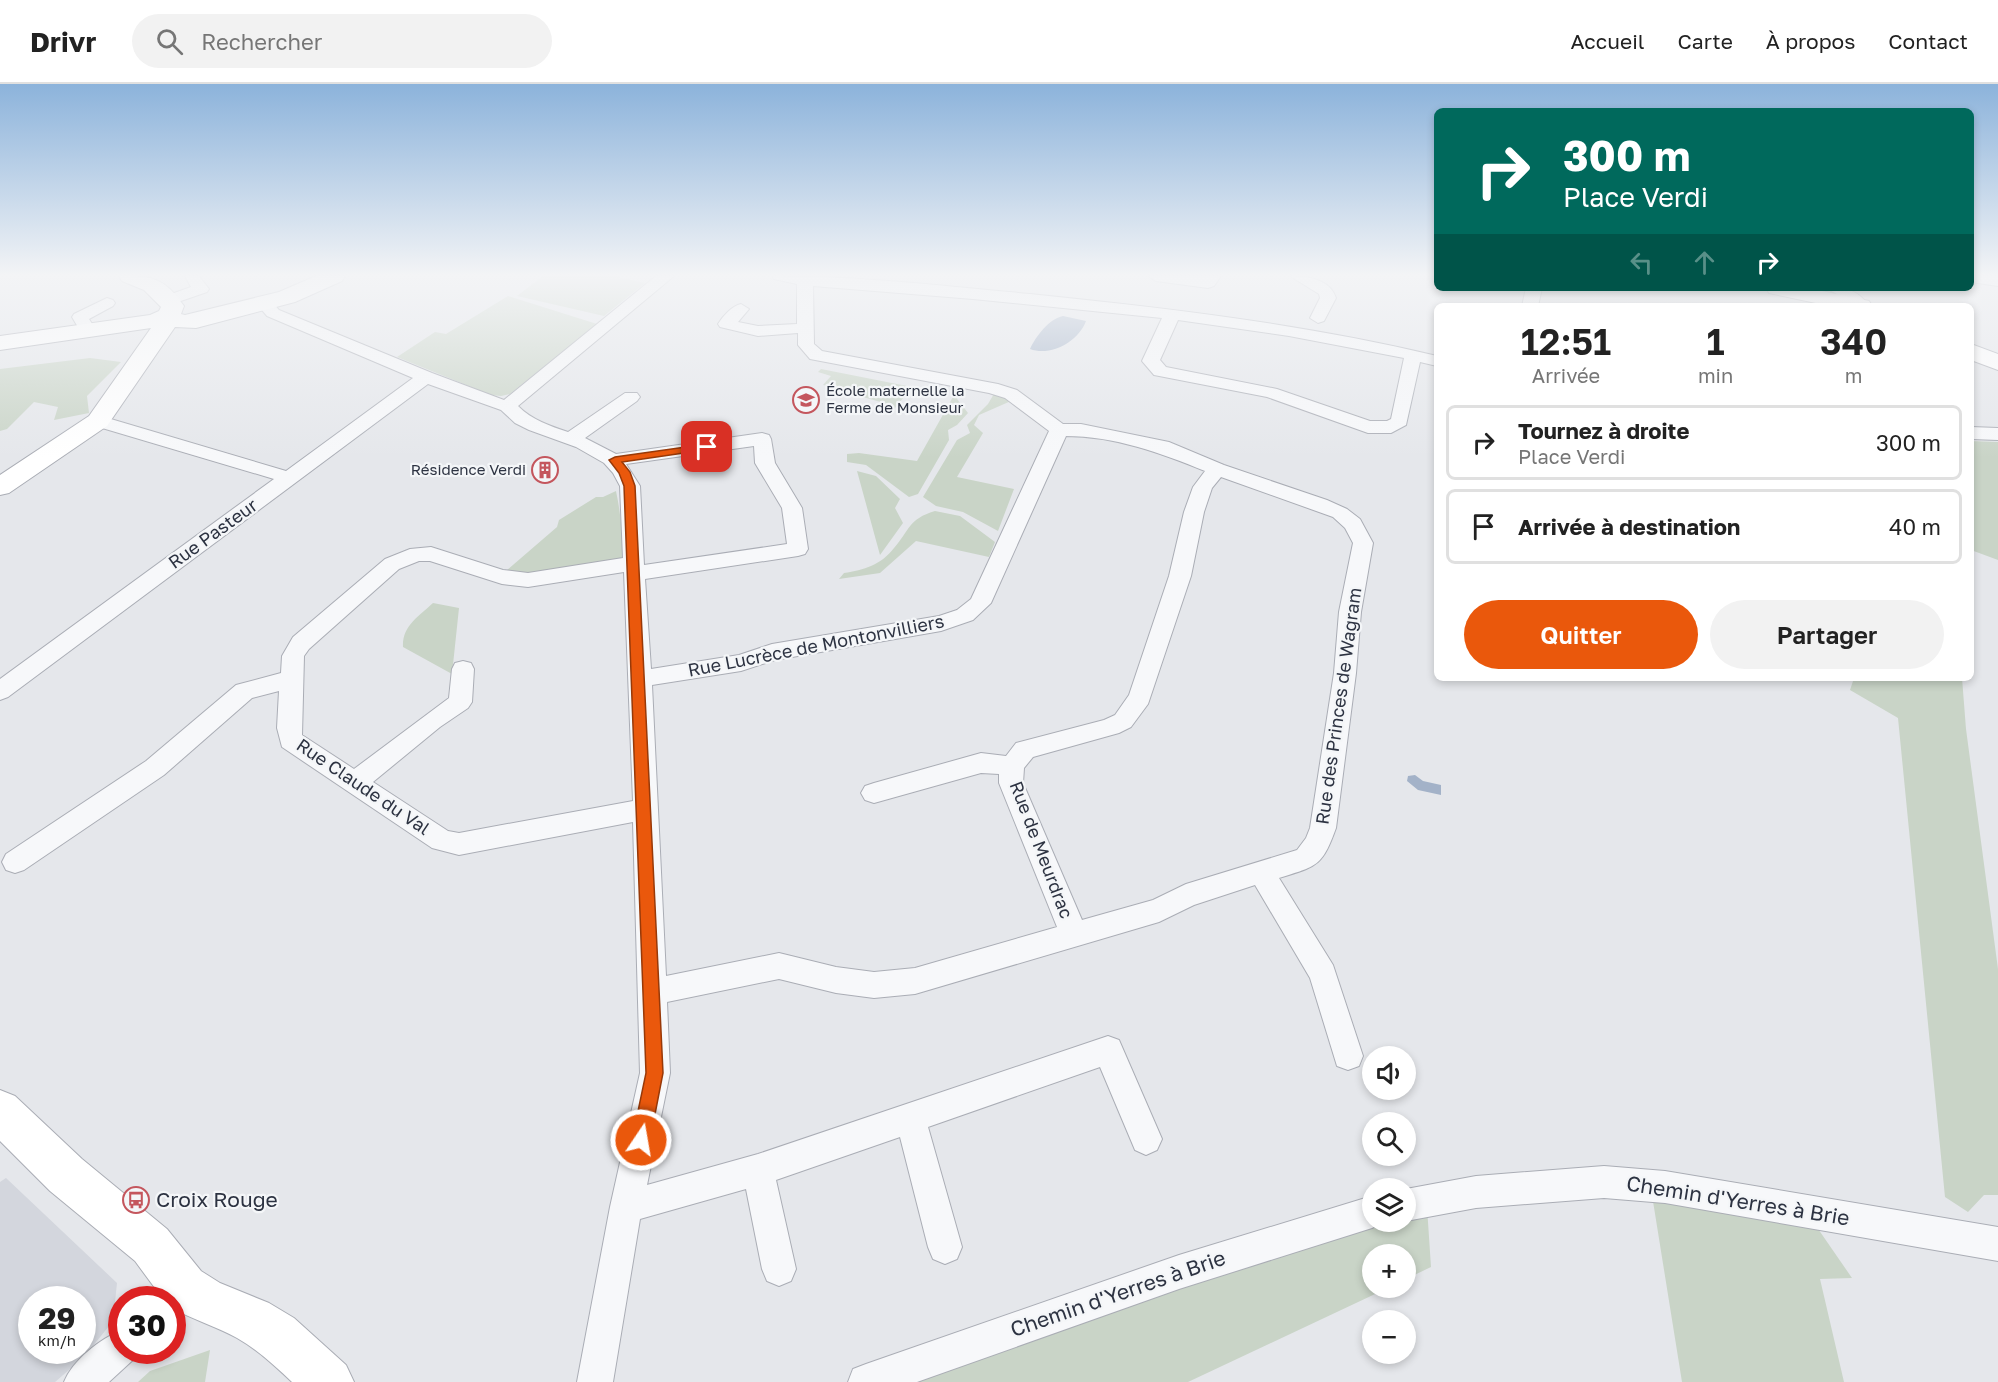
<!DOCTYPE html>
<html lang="fr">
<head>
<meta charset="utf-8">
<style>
  body { margin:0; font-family:"Golos Text",sans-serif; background:#f2f2f2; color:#222; height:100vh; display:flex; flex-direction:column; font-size:22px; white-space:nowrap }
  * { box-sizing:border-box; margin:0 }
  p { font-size:20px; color:#767676 }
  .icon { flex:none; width:33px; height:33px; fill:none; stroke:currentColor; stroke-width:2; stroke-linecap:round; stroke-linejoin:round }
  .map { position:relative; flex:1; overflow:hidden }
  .panel { position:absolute; left:1434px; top:219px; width:540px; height:378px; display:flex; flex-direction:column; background:#fff; border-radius:9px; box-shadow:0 3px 9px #0003 }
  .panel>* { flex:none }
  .hud { position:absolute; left:1434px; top:24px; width:540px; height:183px; border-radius:9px; box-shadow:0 3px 9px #0003; background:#00695c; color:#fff; overflow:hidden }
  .buttons { position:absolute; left:1362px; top:962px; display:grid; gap:12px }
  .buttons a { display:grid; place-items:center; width:54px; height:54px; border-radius:50%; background:#fff; box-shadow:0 3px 9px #0003; font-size:30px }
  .speed { position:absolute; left:18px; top:1202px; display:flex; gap:12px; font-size:30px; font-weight:700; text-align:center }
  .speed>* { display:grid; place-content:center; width:78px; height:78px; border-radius:50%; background:#fff; box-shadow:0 3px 9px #0003; line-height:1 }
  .speed small { font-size:15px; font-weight:400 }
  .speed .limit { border:9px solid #d22; background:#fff; color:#111 }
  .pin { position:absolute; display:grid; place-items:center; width:51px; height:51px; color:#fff; margin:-26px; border-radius:12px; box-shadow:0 3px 9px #0006 }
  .me { position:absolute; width:66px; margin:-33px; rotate:12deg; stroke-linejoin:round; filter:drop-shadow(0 0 4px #0008) }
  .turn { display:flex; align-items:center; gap:21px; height:126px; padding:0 30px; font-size:27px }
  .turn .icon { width:78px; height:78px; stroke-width:2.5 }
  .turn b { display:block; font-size:42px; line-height:51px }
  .lanes { display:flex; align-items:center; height:57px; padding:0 30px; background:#0003; justify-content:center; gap:30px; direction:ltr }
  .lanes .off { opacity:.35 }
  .eta { display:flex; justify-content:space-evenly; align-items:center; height:102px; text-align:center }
  .eta b { font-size:36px; font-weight:600; line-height:42px }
  .primary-button { display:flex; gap:12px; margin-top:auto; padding:12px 30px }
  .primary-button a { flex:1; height:69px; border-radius:36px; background:#ea580c; color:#fff; font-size:24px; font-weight:600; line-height:69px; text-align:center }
  .primary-button a+a { background:#f2f2f2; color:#222 }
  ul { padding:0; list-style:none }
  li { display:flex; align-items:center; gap:18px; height:75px; margin:0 12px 9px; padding:0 18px; border:3px solid #e0e0e0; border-radius:9px }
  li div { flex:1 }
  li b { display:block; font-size:22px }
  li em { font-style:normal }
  header { display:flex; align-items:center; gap:36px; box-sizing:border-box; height:84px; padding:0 30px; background:#fff; border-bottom:2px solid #e0e0e0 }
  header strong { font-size:28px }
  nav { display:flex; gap:33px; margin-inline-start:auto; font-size:21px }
  .search { width:420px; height:54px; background:#f2f2f2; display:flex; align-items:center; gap:15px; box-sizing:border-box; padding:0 21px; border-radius:33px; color:#767676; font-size:22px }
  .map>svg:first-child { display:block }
  .built { fill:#d3d6dd; fill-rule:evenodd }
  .green { fill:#c9d4c7 }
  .water { fill:#a3b2c8 }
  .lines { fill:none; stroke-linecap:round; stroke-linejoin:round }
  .street-casing { stroke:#aaadb5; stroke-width:2 }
  .secondary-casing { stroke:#aaadb5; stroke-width:2 }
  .street { fill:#f7f8fa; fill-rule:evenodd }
  .secondary { fill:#fff; fill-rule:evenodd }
  .route { fill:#ea580c; stroke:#983908; stroke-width:1.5 }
  .labels { text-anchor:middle; stroke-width:4.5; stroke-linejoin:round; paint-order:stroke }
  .far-poi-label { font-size:15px; fill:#2d3342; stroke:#f4f6f8; text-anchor:start }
  .street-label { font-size:18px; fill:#2d3342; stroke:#f4f6f8 }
  .near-poi-label { font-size:21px; fill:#2d3342; stroke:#f4f6f8; text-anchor:start }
  .near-street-label { font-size:21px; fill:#2d3342; stroke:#f4f6f8 }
</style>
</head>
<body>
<header>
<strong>Drivr</strong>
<div class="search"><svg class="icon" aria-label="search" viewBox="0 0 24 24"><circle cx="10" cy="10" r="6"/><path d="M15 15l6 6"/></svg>Rechercher</div>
<nav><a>Accueil</a><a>Carte</a><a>À propos</a><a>Contact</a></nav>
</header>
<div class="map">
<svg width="1998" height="1298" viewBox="0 0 1998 1298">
  <rect width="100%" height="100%" fill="#e5e7eb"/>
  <path class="built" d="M6,1094L117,1199L113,1237L84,1273L55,1298H0V1098ZM32,1215H82V1266H32Z"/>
  <path class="green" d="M543,192H614L645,199L604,232L517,212Z
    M508,212L597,240L510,310L501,312L491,311L397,273L435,248L446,250Z
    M90,274L121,278L87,312L89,329L54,336L58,323L34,318L7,345L0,347V285Z
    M821,285L912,303L891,329L879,326L884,319L849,309L846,313L842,312L847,305L823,301L831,292L818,288Z
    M995,308L1011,317L979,331L974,341L983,349L957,393L1014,405L998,447L963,428L936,422L923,413L957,356L970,349L967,341L988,320Z
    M954,311L968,329L957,341L948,346L949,356L918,410L909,413L866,381L847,378V370L859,369L917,377Z
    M1971,357L1998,358V476L1971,466Z
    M857,387L876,392L900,415L895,424L903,439L880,471Z
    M616,407C621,431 623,453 623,478C587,483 543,497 507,486L557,443L559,436L596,413H603Z
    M935,427L960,432L995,458L989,473L916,457L880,489L839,495L844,489C864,486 881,481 894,464C910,446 908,435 935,427Z
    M433,519L459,524L452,590L403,563C402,542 419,532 433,519Z
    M1854,594H1962L1966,645L1998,885V1111H1984L1968,1128L1945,1113L1898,634L1850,606Z
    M1652,1111L1814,1139L1852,1194L1820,1195L1844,1298H1682Z
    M1427,1123L1431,1183L1406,1195V1170H1372V1203H1390L1188,1298H918L1189,1200L1375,1137H1406Z
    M210,1266L205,1298H138L150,1287Z"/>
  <path class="water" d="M1063,232L1086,237C1079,257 1051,273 1030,265C1036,252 1049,235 1063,232Z
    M1415,691L1423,697L1441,701V711L1418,706L1407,697L1408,692Z"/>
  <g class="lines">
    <defs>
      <path id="street" d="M185,192H199L209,205L207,208L175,219H163L161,216L163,213L191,203Z
        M656,192H674L518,322C532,336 550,342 568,348L625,309H637L640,313L637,317L585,354L616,370L762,349L769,351L771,355L775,379L802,424L808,465L805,470L798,472L645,495L651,585L739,571L772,560L939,532L957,526L971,515L1049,347L1005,314L989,309L810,275L798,261V249L758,252L720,243L718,240C723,232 732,222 741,220L749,225L738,238L758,242L797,240V200L774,195L772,192C858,192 945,202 1030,210C1167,224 1303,240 1437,272V282L1420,278L1406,341L1391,349H1368L1267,313L1154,291L1142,277L1162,234L973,215L813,202L814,260L822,267L998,300L1017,306L1063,340H1081L1169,358L1224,381L1327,416L1347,425L1360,435L1373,459L1361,528L1356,589L1336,744C1322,783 1317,782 1279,794L1333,881L1363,972L1359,982L1348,986L1337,982L1310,894L1255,801L1194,821L1159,838L915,910L874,914L836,909L779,895L667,918L670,989L647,1101L758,1070L1108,952L1119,956L1162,1055L1157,1066L1146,1071L1135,1066L1100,983L928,1043L962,1163L957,1175L945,1180L933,1175L928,1163L900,1053L776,1096L796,1185L791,1197L779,1202L767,1197L762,1185L746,1105L640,1135L613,1298H577L610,1123L640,989L633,738L459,771L432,764L282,663L277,644L279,607L252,614L164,691L24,786L15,789L6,786L2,778L6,770L146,677L236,601L281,589L282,572L293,553L385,475L410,465L431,463L503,486L528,489L623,474L620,402L613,389L604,379L576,363L529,346L515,339L501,326L428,300L8,613L0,616V595L274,395L92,341L89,337L92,333H104L286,387L413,294L267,232L256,219L258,216H270L279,226L432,289L504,316ZM1178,236L1289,252L1404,274L1391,335L1387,337H1370L1277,305L1166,283L1160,276ZM1066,352C1114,352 1161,369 1205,387L1193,403L1184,428L1169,492L1129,611L1115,631L1104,636L1016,659L1006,672L981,669L874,699L865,702L861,709L865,716L874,719L981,689L999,690V699L1057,843L915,884L874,888L836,883L779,869L666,892L652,601L741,587L775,576L941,547L973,536L991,519ZM754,362L755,379L782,424L787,460L644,481L640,402L626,380ZM1221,393L1333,433L1345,444L1353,459L1339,528L1334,589L1310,744L1306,754L1297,766L1186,800L1153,816L1082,836L1023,699L1024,684L1033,673L1119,649L1131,643L1148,620L1191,492L1204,428L1212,404ZM419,477H430L502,500L528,503L624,488L633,717L459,749L448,747L373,698L440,643L468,624L472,618L474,585L471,579L463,577L455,579L452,585L449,614L354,685L302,651L304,572L309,565L399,485Z
        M1148,192H1221L1214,202L1208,204L1156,197Z
        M1290,192C1307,192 1330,195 1336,214L1324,237L1318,239L1310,234L1320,214L1319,210Z
        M1971,192H1998V202L1971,198Z
        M1526,204H1542L1538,222H1522Z
        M1826,204C1846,204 1857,205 1869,222H1852L1846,215Z
        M107,214L113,216L115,219L113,222L89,235L96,246L94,250H82L72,233L74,230Z
        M1971,343L1998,344V356L1971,355Z
        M1604,1082L1665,1087L1998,1143V1177L1665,1119L1604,1114L1476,1124L1406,1137H1405L1406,1105L1476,1092Z
        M1372,1112V1137H1385L1372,1144L1179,1205L917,1298H848L853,1285L866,1280L1179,1171Z
        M122,1246V1266H138L134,1275L109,1298H64C73,1276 100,1255 122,1246Z"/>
      <path id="secondary" d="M119,192C152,192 164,193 184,222L181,230L185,231L279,208L316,192H345L342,197L295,218L196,244L175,243L107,342L9,409L0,411V391L89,332L151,244L0,266V252L150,231L159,227L161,223L144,206L122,197Z
        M1766,204H1808L1869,217L1872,222H1830L1769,209Z
        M1971,260L1998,270V286L1971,276Z
        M0,1006L15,1012L82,1075L167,1145L201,1187L220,1199L269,1219L294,1234L346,1281L354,1298H292C275,1282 258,1266 237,1254C216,1242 193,1236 172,1224V1215H163L135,1177L50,1107L0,1057Z"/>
    </defs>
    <use href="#street" class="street-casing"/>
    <use href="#secondary" class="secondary-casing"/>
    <use href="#street" class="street"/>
    <use href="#secondary" class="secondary"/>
  </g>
  <linearGradient id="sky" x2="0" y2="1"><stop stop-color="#8cb3db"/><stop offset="0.51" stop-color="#f3f4f6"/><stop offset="1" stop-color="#f3f4f6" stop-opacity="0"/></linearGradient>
  <rect width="1998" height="374" fill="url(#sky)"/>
  <path class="route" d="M707,360L712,363L711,365L622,378L630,388L635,402L663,989L650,1056L647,1063L641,1065L634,1063L632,1056L646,989L624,402L619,389L609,376L615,373Z"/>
  <defs>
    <symbol id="school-ring" viewBox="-11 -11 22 22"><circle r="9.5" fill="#f4f6f8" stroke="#c4565d" stroke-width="1.5"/><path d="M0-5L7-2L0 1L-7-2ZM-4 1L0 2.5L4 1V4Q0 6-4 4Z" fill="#c4565d"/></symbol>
    <symbol id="building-ring" viewBox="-11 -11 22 22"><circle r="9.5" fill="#f4f6f8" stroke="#c4565d" stroke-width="1.5"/><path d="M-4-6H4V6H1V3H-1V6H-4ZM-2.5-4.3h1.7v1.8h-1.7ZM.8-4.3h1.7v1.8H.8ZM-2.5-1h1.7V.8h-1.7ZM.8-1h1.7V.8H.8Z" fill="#c4565d"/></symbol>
    <symbol id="bus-ring" viewBox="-11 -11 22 22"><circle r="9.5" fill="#f4f6f8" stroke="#c4565d" stroke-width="1.5"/><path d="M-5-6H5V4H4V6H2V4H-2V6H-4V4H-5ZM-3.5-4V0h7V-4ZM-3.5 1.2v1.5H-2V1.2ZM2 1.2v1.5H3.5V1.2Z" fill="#c4565d"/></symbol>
  </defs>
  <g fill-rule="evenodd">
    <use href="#school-ring" x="791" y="301" width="30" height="30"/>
    <use href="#building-ring" x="530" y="371" width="30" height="30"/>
    <use href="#bus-ring" x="121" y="1101" width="30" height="30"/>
  </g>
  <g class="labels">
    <g class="far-poi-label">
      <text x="826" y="312">École maternelle la<tspan x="826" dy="17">Ferme de Monsieur</tspan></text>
      <text x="526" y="391" text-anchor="end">Résidence Verdi</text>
    </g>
    <g class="street-label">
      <text transform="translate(213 450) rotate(-36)" y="6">Rue Pasteur</text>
      <text transform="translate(816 562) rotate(-11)" y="6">Rue Lucrèce de Montonvilliers</text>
      <text transform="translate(1339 622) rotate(-82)" y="6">Rue des Princes de Wagram</text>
      <text transform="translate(363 703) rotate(34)" y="6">Rue Claude du Val</text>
      <text transform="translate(1041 766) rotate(69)" y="6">Rue de Meurdrac</text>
    </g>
    <g class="near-poi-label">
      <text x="156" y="1123">Croix Rouge</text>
    </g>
    <g class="near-street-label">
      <text transform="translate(1738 1117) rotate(9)" y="7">Chemin d'Yerres à Brie</text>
      <text transform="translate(1118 1210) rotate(-19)" y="7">Chemin d'Yerres à Brie</text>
    </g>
  </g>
</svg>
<div class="buttons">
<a><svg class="icon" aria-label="sound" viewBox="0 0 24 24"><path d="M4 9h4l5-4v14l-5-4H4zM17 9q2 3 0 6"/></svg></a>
<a><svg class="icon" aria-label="search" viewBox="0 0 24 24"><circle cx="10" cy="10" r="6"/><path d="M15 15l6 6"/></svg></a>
<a><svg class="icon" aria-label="layers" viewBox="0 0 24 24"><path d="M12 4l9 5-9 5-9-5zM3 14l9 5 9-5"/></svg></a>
<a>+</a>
<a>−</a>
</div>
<div class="speed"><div>29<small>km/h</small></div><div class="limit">30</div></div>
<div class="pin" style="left:707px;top:363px;background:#d93025"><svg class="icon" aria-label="arrive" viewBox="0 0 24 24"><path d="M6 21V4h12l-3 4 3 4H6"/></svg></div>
<svg class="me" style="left:641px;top:1056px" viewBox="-20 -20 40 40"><circle r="17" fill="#ea580c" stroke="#fff" stroke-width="3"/><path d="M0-11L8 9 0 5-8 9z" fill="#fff"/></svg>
<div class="hud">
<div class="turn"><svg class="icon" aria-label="right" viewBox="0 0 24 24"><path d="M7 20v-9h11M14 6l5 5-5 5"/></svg><div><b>300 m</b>Place Verdi</div></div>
<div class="lanes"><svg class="icon off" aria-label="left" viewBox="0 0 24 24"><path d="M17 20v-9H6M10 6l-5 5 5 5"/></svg><svg class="icon off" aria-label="ahead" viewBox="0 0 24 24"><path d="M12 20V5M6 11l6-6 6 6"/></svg><svg class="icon" aria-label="right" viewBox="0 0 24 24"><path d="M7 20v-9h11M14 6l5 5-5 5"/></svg></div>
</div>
<section class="panel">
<div class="eta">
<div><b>12:51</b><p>Arrivée</p></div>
<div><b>1</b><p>min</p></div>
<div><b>340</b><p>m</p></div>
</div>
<ul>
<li><svg class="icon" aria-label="right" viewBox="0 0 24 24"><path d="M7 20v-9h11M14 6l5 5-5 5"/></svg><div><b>Tournez à droite</b><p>Place Verdi</p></div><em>300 m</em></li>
<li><svg class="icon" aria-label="arrive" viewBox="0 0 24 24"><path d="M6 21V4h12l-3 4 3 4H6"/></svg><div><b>Arrivée à destination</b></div><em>40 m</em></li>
</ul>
<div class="primary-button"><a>Quitter</a><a>Partager</a></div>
</section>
</div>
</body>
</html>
